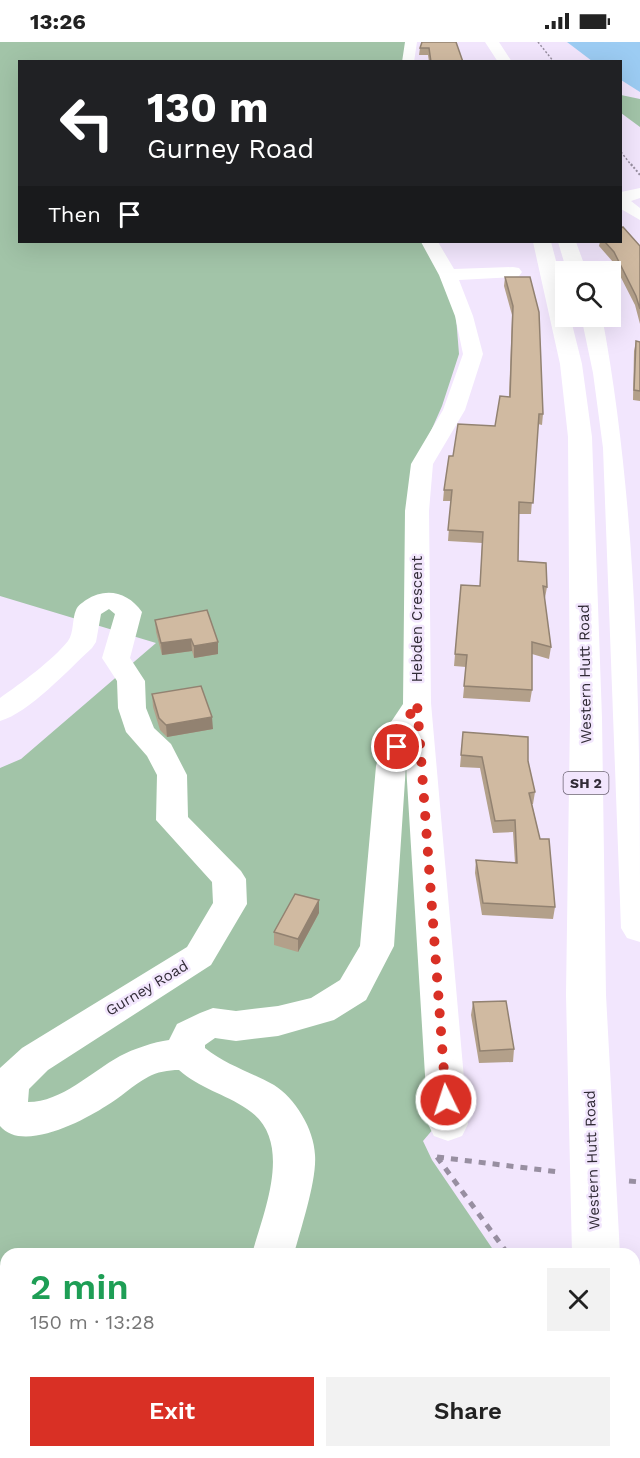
<!DOCTYPE html>
<html lang="en">
<head>
<meta charset="utf-8">
<style>
  body { margin:0; font-family:"Work Sans",sans-serif; background:#f2f2f2; color:#222; height:100vh; display:flex; flex-direction:column; font-size:22px; white-space:nowrap }
  * { box-sizing:border-box; margin:0 }
  p { font-size:20px; color:#767676 }
  .icon { flex:none; width:33px; height:33px; fill:none; stroke:currentColor; stroke-width:2; stroke-linecap:round; stroke-linejoin:round }
  .map { position:relative; flex:1; overflow:hidden }
  .details { position:absolute; left:0px; top:1206px; width:640px; height:210px; display:flex; flex-direction:column; background:#fff; border-radius:18px 18px 0 0; box-shadow:0 6px 24px #0002 }
  .details>* { flex:none }
  .top-card { position:absolute; left:18px; top:18px; width:604px; height:183px; border-radius:0px; box-shadow:0 6px 24px #0002; background:#202124; color:#fff; overflow:hidden }
  .controls { position:absolute; left:555px; top:219px; display:grid; gap:12px }
  .controls a { display:grid; place-items:center; width:66px; height:66px; border-radius:0px; background:#fff; box-shadow:0 6px 24px #0002; font-size:30px }
  .pin { position:absolute; display:grid; place-items:center; width:51px; height:51px; color:#fff; margin:-26px; border:3px solid #fff; border-radius:50%; box-shadow:0 2px 6px #0007 }
  .me { position:absolute; width:66px; margin:-33px; rotate:356deg; stroke-linejoin:round; filter:drop-shadow(0 0 4px #0008) }
  .turn { display:flex; align-items:center; gap:21px; height:126px; padding:0 30px; font-size:27px }
  .turn .icon { width:78px; height:78px; stroke-width:2.5 }
  .turn b { display:block; font-size:42px; line-height:51px }
  .then { display:flex; align-items:center; height:57px; padding:0 30px; background:#0003; gap:12px; font-size:22px }
  .round { display:grid; place-items:center; flex:none; width:63px; height:63px; border-radius:0px; background:#f2f2f2 }
  .headline { display:flex; align-items:center; justify-content:space-between; height:102px; padding:0 30px }
  h1 { font-size:36px; font-weight:600; line-height:45px; color:#1e9e55 }
  .action { display:flex; gap:12px; margin-top:auto; padding:12px 30px }
  .action a { flex:1; height:69px; border-radius:0px; background:#d93025; color:#fff; font-size:24px; font-weight:600; line-height:69px; text-align:center }
  .action a+a { background:#f2f2f2; color:#222 }
  .status { display:flex; justify-content:space-between; align-items:center; height:42px; padding:0 30px; background:#fff; direction:ltr }
  .status svg { height:16px; fill:currentColor }
  .map>svg:first-child { display:block }
  .green { fill:#a2c4a8 }
  .water { fill:#9cccf3 }
  .lines { fill:none; stroke-linecap:round; stroke-linejoin:round }
  .path-far2 { stroke:#988fa1; stroke-width:1.5; stroke-dasharray:2 2; stroke-linecap:butt }
  .path-far1 { stroke:#988fa1; stroke-width:2; stroke-dasharray:2 2; stroke-linecap:butt }
  .path { stroke:#988fa1; stroke-width:5; stroke-dasharray:7 7; stroke-linecap:butt }
  .minor { fill:#fff; fill-rule:evenodd }
  .trunk { fill:#fff; fill-rule:evenodd }
  .wall { fill:#b3a08a }
  .shaded-wall { fill:#928271 }
  .building { fill:#d0baa1; stroke:#928271; stroke-width:1.5 }
  .route { stroke:#d93025; stroke-width:10; stroke-dasharray:0 18 }
  .labels { text-anchor:middle; stroke-width:5; stroke-linejoin:round; paint-order:stroke }
  .shield { fill:#f2e6fd; stroke:#6b6372; stroke-width:1.5 }
  .shield-label { font-size:14px; font-weight:bold; fill:#312b36 }
  .street-label { font-size:15px; fill:#312b36; stroke:#f2e6fd }
</style>
</head>
<body>
<div class="status"><b>13:26</b><svg viewBox="0 0 49 12"><path d="M0 12V9h3v3zM5 12V6h3v6zM10 12V3h3v9zM15 12V0h3v12zM26 1h20v11H26zM47 4h2v5h-2z"/></svg></div>
<div class="map">
<svg width="640" height="1416" viewBox="0 0 640 1416">
  <rect width="100%" height="100%" fill="#f2e6fd"/>
  <path class="green" d="M0,0H406L404,19L20,20V200H424L440,230L456,275L459,312L442,364L416,423L440,1079L423,1099L432,1118L496,1212H6V1410H532V1416H0V726L21,717L156,601L0,554Z
    M621,53L640,57V85L621,71Z"/>
  <path class="water" d="M567,0H640V50L621,38V20L592,19Z"/>
  <g class="lines">
    <path class="path-far2" d="M538,0L554,20
      M621,110L632,124"/>
    <path class="path-far1" d="M631,122L640,133"/>
    <path class="path" d="M437,1115L559,1130
      M437,1115L508,1212
      M629,1139L640,1140"/>
    <path class="minor" d="M405,0H417L414,20H402Z
      M640,146V156L631,159L640,166V178L621,167V150Z
      M421,200H438L454,227L513,225L519,226L522,230L519,234L513,235L459,238L473,274L483,312L465,368L433,422L429,469L431,661L468,1082L462,1094L448,1099L434,1094L428,1082L406,723L394,904L366,958L334,978L278,994L236,999L215,996L205,1003V1006C226,1023 251,1030 274,1043C295,1056 314,1087 315,1113C317,1138 301,1186 294,1212H252C264,1168 295,1098 247,1067C225,1052 199,1046 179,1028C168,1028 157,1030 148,1035C133,1043 120,1056 106,1064C83,1079 22,1111 0,1084V1026L22,1006L187,905L213,861L212,840L156,778L157,733L147,714L126,690L118,666L117,639L102,616L115,572L109,567L101,572L96,600L92,606C69,627 29,671 0,679V656C21,641 52,619 68,599C74,591 72,577 76,568C78,563 82,561 86,558C106,545 128,550 142,570L130,616L145,639L146,666L154,686L171,702L187,733L188,775L241,829L246,837L247,862L211,923L48,1028L29,1047L28,1060C62,1060 91,1030 120,1014C133,1007 154,1000 169,998L177,982L200,971L213,966L236,969L278,964L311,956L340,938L360,904L376,724L387,686L403,662L405,469L411,422L443,368L463,312L455,274L439,233Z
      M6,1345V1394L0,1396V1347Z"/>
    <path class="trunk" d="M485,0H499L512,20H498Z
      M533,200H551L566,256V274H570L582,322L592,395L602,676L606,953L620,1212H572L566,953L570,676L568,395L560,322Z
      M558,200H576L587,230H567Z
      M581,274H602C640,478 640,692 640,900L627,896L621,886L603,406L593,331Z
      M571,1410H623V1416H571Z"/>
  </g>
  <path class="wall" d="M422,0L463,20H429L428,13H419L420,6Z
    M600,200H621L640,204V282L635,263L613,220L599,204Z
    M505,235L543,372L542,383L538,382L531,472H519L518,519L547,545L545,556H544L551,605L549,617L532,612V648L530,660L463,656L466,625L454,624L461,543L480,544L482,501L448,499L451,459H443L444,448L453,414L495,384L509,355L512,273L504,244Z
    M636,299L640,300V359L633,358L634,309Z
    M155,578L218,612L194,616L192,609L162,613L156,590Z
    M152,652L213,687L167,695L160,688L153,665Z
    M463,690L528,719L535,750L533,762H532L555,865L553,877L482,873L475,831L476,818L515,821L513,790L493,791L480,726L460,725Z
    M319,871L298,910L274,903V890Z
    M473,960L514,1007L513,1020L479,1021L471,973Z"/>
  <path class="shaded-wall" d="M191,597L192,609L162,613L161,601Z
    M218,600V612L194,616V604Z
    M212,675L213,687L167,695L166,683Z
    M319,858V871L298,910V897Z"/>
  <path class="building" d="M422,0H456L463,20H431L429,6H420Z
    M623,185L640,204V267L636,254L614,210L605,200H621V186Z
    M505,235H530L539,270L543,372H539L533,461L519,460L518,519L546,521L547,545L543,544L551,605L532,600V648L464,644L467,613L455,612L461,543L480,544L483,490L448,488L452,448H444L449,414H453L458,382L495,384L500,354L510,355L513,264Z
    M636,299L640,300V349L634,348Z
    M207,568L218,600L194,604L191,597L161,601L155,578Z
    M201,644L212,675L166,683L159,676L152,652Z
    M463,690L528,695V719L535,750L529,751L540,797H549L555,865L483,861L476,818L517,821L515,778L495,779L482,715L461,713Z
    M295,852L319,858L298,897L274,890Z
    M506,959L514,1007L480,1009L473,960Z"/>
  <g class="lines">
    <path class="route" d="M397,705L402,686L417,661L446,1058"/>
  </g>
  <g class="labels">
    <rect class="shield" x="563.5" y="730" width="45" height="22" rx="4.5"/>
    <g class="shield-label">
      <text x="586" y="746">SH 2</text>
    </g>
    <g class="street-label">
      <text transform="translate(417 577) rotate(-90)" y="5">Hebden Crescent</text>
      <text transform="translate(585 632) rotate(-91)" y="5">Western Hutt Road</text>
      <text transform="translate(147 946) rotate(-31)" y="5">Gurney Road</text>
      <text transform="translate(592 1118) rotate(-92)" y="5">Western Hutt Road</text>
    </g>
  </g>
</svg>
<div class="controls">
<a><svg class="icon" aria-label="search" viewBox="0 0 24 24"><circle cx="10" cy="10" r="6"/><path d="M15 15l6 6"/></svg></a>
</div>
<div class="pin" style="left:397px;top:705px;background:#d93025"><svg class="icon" aria-label="arrive" viewBox="0 0 24 24"><path d="M6 21V4h12l-3 4 3 4H6"/></svg></div>
<svg class="me" style="left:446px;top:1058px" viewBox="-20 -20 40 40"><circle r="17" fill="#d93025" stroke="#fff" stroke-width="3"/><path d="M0-11L8 9 0 5-8 9z" fill="#fff"/></svg>
<div class="top-card">
<div class="turn"><svg class="icon" aria-label="left" viewBox="0 0 24 24"><path d="M17 20v-9H6M10 6l-5 5 5 5"/></svg><div><b>130 m</b>Gurney Road</div></div>
<div class="then">Then<svg class="icon" aria-label="arrive" viewBox="0 0 24 24"><path d="M6 21V4h12l-3 4 3 4H6"/></svg></div>
</div>
<section class="details">
<div class="headline"><div><h1>2 min</h1><p>150 m · 13:28</p></div><a class="round"><svg class="icon" aria-label="close" viewBox="0 0 24 24"><path d="M6 6l12 12M18 6L6 18"/></svg></a></div>
<div class="action"><a>Exit</a><a>Share</a></div>
</section>
</div>
</body>
</html>
